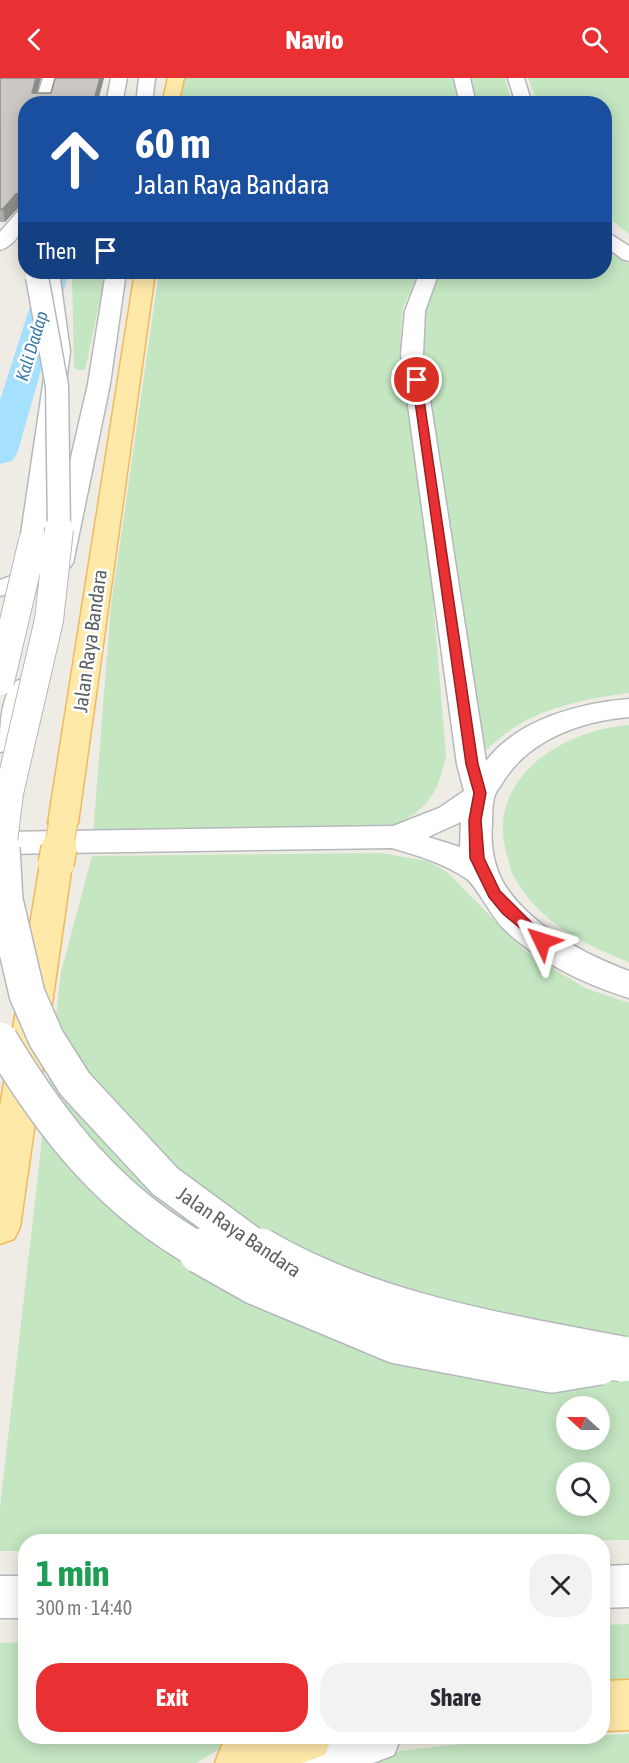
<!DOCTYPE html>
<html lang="en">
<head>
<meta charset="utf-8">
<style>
  body { margin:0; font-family:"Asap Condensed",sans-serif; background:#f2f2f3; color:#2b2b33; height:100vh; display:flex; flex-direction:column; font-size:22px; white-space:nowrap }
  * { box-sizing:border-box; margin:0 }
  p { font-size:20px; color:#7c7c81 }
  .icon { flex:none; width:33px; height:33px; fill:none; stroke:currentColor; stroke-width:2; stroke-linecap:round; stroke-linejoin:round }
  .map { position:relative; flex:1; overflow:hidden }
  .sheet { position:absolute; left:18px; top:1456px; width:592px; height:210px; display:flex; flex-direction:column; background:#fff; border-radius:24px; box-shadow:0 3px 15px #0003 }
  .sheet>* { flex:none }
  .top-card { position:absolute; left:18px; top:18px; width:594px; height:183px; border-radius:24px; box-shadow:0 3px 15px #0003; background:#1a4fa0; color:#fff; overflow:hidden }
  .needle { width:39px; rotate:291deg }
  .controls { position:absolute; left:556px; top:1318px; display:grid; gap:12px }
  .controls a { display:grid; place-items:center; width:54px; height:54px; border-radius:50%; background:#fff; box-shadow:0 3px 15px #0003; font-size:30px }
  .pin { position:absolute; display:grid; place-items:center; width:51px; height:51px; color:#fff; margin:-26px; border:3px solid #fff; border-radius:50%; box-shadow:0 2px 6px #0007 }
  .me { position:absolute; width:66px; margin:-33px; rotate:311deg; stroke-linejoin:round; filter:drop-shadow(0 0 4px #0008) }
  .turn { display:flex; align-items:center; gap:21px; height:126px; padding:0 18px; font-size:27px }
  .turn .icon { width:78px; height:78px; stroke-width:2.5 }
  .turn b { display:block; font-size:42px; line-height:51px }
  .then { display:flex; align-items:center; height:57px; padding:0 18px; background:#0003; gap:12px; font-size:22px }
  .round { display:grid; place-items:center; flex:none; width:63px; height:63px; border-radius:24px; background:#f2f2f3 }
  .summary { display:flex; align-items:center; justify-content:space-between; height:102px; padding:0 18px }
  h1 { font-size:36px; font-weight:700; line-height:45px; color:#1e9e55 }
  .action { display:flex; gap:12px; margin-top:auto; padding:12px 18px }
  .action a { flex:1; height:69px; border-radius:24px; background:#e93033; color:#fff; font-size:24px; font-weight:700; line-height:69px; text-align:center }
  .action a+a { background:#f2f2f3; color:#2b2b33 }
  header { display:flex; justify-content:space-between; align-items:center; height:78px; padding:0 18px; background:#e93033; color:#fff; font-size:27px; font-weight:700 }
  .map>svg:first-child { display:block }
  .green { fill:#c4e6c1; fill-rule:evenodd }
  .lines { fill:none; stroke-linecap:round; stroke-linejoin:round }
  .river { fill:#a5e0ff; fill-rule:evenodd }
  .minor-casing { stroke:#b5b8bb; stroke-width:3 }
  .tertiary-casing { stroke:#b5b8bb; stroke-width:3 }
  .primary-casing { stroke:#f1b95b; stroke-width:3 }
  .minor { fill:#fff; fill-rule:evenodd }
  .tertiary { fill:#fff; fill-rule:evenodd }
  .primary { fill:#ffe9a9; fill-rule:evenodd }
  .tertiary-bridge-far4-casing { stroke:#b5b8bb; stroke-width:19; stroke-linecap:butt }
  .tertiary-bridge-far3-casing { stroke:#b5b8bb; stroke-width:25; stroke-linecap:butt }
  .tertiary-bridge-far2-casing { stroke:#b5b8bb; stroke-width:30; stroke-linecap:butt }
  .tertiary-bridge-far1-casing { stroke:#b5b8bb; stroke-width:38; stroke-linecap:butt }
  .tertiary-bridge-casing { stroke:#b5b8bb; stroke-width:48; stroke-linecap:butt }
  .primary-bridge-far1-casing { stroke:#f1b95b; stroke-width:30; stroke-linecap:butt }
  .primary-bridge-casing { stroke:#f1b95b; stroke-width:38; stroke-linecap:butt }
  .tertiary-bridge-far4 { stroke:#fff; stroke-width:17 }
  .tertiary-bridge-far3 { stroke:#fff; stroke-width:22 }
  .tertiary-bridge-far2 { stroke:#fff; stroke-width:28 }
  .tertiary-bridge-far1 { stroke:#fff; stroke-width:35 }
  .tertiary-bridge { stroke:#fff; stroke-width:45 }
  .primary-bridge-far1 { stroke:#ffe9a9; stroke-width:28 }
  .primary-bridge { stroke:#ffe9a9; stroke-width:35 }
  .wall { fill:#afada9 }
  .shaded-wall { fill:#8f8d89 }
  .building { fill:#ccc9c4; stroke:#8f8d89; stroke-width:1.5 }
  .route { fill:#e93033; stroke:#971f21; stroke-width:1.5 }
  .labels { text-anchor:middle; stroke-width:5; stroke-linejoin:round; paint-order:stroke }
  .far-water-label { font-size:18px; font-style:italic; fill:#3e7ca9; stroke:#fff }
  .street-label { font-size:20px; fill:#5c6165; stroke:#fff }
</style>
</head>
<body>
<header><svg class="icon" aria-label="back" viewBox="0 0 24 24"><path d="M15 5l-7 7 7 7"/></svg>Navio<svg class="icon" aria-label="search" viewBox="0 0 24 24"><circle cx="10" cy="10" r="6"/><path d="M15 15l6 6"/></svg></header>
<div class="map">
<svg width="629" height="1685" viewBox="0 0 629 1685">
  <rect width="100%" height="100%" fill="#efece5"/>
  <path class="green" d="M184,0H455L460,25L179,26Z
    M467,0H505L512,25H473Z
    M528,0H629V156L605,137L604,26L538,25Z
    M605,166L629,186V615C578,622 525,632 488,671L475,667L420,268L422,235L437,194H604Z
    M74,194H106L85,292H77L74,289L72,201Z
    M159,194H419L403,230L400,265L430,484L446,678C435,729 418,738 371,757L93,756L111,528Z
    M629,647V884C584,867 538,843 514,799C510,792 509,784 507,777C484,701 562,652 629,647Z
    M381,775L427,783L446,793L526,874L585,910L629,925V1462L26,1464L25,1473H0V1430L61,894L92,778ZM567,1329H600V1362H567ZM567,1395H600V1428H567Z
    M629,1546V1608L603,1609V1547Z
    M25,1564L26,1659H239L196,1685H0V1565Z
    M629,1656V1685H327C426,1665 531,1661 629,1656Z"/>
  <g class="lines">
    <path class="river" d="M41,194H69L17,376L12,383L0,386V322Z"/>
    <defs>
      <path id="minor" d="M629,1487V1529L603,1530V1488Z
        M0,1498H26V1540H0Z"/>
      <path id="tertiary" d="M43,0H59L51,26H35Z
        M111,0H127L122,26H106Z
        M139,0H155L152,26H136Z
        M454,0H470L476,26H460Z
        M508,0H524L532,26H516Z
        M26,130C26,146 18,167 0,172V154L20,131Z
        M604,152L629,168V183L622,181L604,167Z
        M39,194H59L70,273L46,463L42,468L33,471L24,468L20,463L48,273Z
        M106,194H126L110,306L73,485L69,490L57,492L37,507L0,518V502L19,495L39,482L48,479L88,306Z
        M420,194H439L425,233L423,276L486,683C518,641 580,625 629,621V639C582,643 529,661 503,704C500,709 495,714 494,720C492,728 492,738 492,747C490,770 495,794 508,812C536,851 586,877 629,893V920C584,906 536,883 502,849C491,837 476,808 467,801C444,785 418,778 392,770L0,776V754L393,748L439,730L464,713L457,686L401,276L405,233ZM461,744L460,769L428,759Z
        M23,601L33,604L37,610L30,638L10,672L0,674C0,651 0,624 13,604Z
        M303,1659H401L394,1677L373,1685H276L283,1667Z"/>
      <path id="primary" d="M168,0H184L178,26H162Z
        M135,194H155L78,745L74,752L63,755L52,752L48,745Z
        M56,775L67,778L72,786L20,1149L14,1161L0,1166V1029L40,786L45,778Z
        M629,1602V1652L603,1653V1603Z
        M239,1659H332L325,1677L302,1685H215L222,1667Z"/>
    </defs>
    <use href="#minor" class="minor-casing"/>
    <use href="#tertiary" class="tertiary-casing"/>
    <use href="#primary" class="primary-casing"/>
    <use href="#minor" class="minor"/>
    <use href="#tertiary" class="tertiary"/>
    <use href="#primary" class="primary"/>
    <defs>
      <path id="tertiary-bridge-far4" d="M36,194L37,200"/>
      <path id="tertiary-bridge-far3" d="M37,199L57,308L59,452"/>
      <path id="tertiary-bridge-far2" d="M0,603L33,463
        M2,771L9,715L49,542L59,451"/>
      <path id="tertiary-bridge-far1" d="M2,770L5,822L27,916L46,960L75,1006L165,1103L263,1175
        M0,962C53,1050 111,1124 203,1175"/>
      <path id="tertiary-bridge" d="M201,1173L256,1204L397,1263L551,1292L599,1284
        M260,1173C369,1237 500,1258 622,1281"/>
      <path id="primary-bridge-far1" d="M59,771L63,745"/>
      <path id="primary-bridge" d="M56,786L59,770"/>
    </defs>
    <use href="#tertiary-bridge-far4" class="tertiary-bridge-far4-casing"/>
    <use href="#tertiary-bridge-far3" class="tertiary-bridge-far3-casing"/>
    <use href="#tertiary-bridge-far2" class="tertiary-bridge-far2-casing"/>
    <use href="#tertiary-bridge-far1" class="tertiary-bridge-far1-casing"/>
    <use href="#tertiary-bridge" class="tertiary-bridge-casing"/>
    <use href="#primary-bridge-far1" class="primary-bridge-far1-casing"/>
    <use href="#primary-bridge" class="primary-bridge-casing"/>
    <use href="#tertiary-bridge-far4" class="tertiary-bridge-far4"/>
    <use href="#tertiary-bridge-far3" class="tertiary-bridge-far3"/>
    <use href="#tertiary-bridge-far2" class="tertiary-bridge-far2"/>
    <use href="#tertiary-bridge-far1" class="tertiary-bridge-far1"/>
    <use href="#tertiary-bridge" class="tertiary-bridge"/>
    <use href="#primary-bridge-far1" class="primary-bridge-far1"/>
    <use href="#primary-bridge" class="primary-bridge"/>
  </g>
  <path class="wall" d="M0,0H41L37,15H51L104,0L97,26H26V139L25,128L18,130L5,144H0Z"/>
  <path class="shaded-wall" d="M36,0H41L34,26L32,15Z
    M100,0H104L97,26H93Z
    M24,114L26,128L18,130L5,144L3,131L16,116Z"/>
  <path class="building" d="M0,0H36L32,15H51L55,0H100L93,26H26V116L24,114L16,116L3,131H0Z"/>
  <path class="route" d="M417,299L421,302L478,686L486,715L481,742L484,780L500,813L547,860L549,863L542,868L503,836L489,819L470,780L469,742L474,715L466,686L412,302Z"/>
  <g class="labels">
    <g class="far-water-label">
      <text transform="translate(32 268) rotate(-73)" y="6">Kali Dadap</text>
    </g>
    <g class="street-label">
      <text transform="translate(90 563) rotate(-82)" y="7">Jalan Raya Bandara</text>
      <text transform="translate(239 1154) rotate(34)" y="7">Jalan Raya Bandara</text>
    </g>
  </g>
</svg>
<div class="controls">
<a><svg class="needle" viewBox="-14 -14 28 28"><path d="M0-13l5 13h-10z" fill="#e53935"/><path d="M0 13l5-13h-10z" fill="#7c7c81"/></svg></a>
<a><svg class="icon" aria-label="search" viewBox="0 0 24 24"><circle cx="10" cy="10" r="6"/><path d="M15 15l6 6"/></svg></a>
</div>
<div class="pin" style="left:417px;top:302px;background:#d93025"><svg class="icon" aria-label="arrive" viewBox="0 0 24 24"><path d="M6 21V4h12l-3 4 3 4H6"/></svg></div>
<svg class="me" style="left:542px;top:863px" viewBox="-20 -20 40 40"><path d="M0-17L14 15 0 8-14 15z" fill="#e93033" stroke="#fff" stroke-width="4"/></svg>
<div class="top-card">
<div class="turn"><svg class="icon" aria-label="ahead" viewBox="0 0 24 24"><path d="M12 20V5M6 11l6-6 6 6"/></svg><div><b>60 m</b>Jalan Raya Bandara</div></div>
<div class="then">Then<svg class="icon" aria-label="arrive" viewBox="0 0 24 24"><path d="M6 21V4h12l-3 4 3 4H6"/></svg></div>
</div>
<section class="sheet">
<div class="summary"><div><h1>1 min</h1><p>300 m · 14:40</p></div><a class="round"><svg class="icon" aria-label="close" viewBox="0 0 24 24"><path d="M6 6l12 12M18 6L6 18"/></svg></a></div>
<div class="action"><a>Exit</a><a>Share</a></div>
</section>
</div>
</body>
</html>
